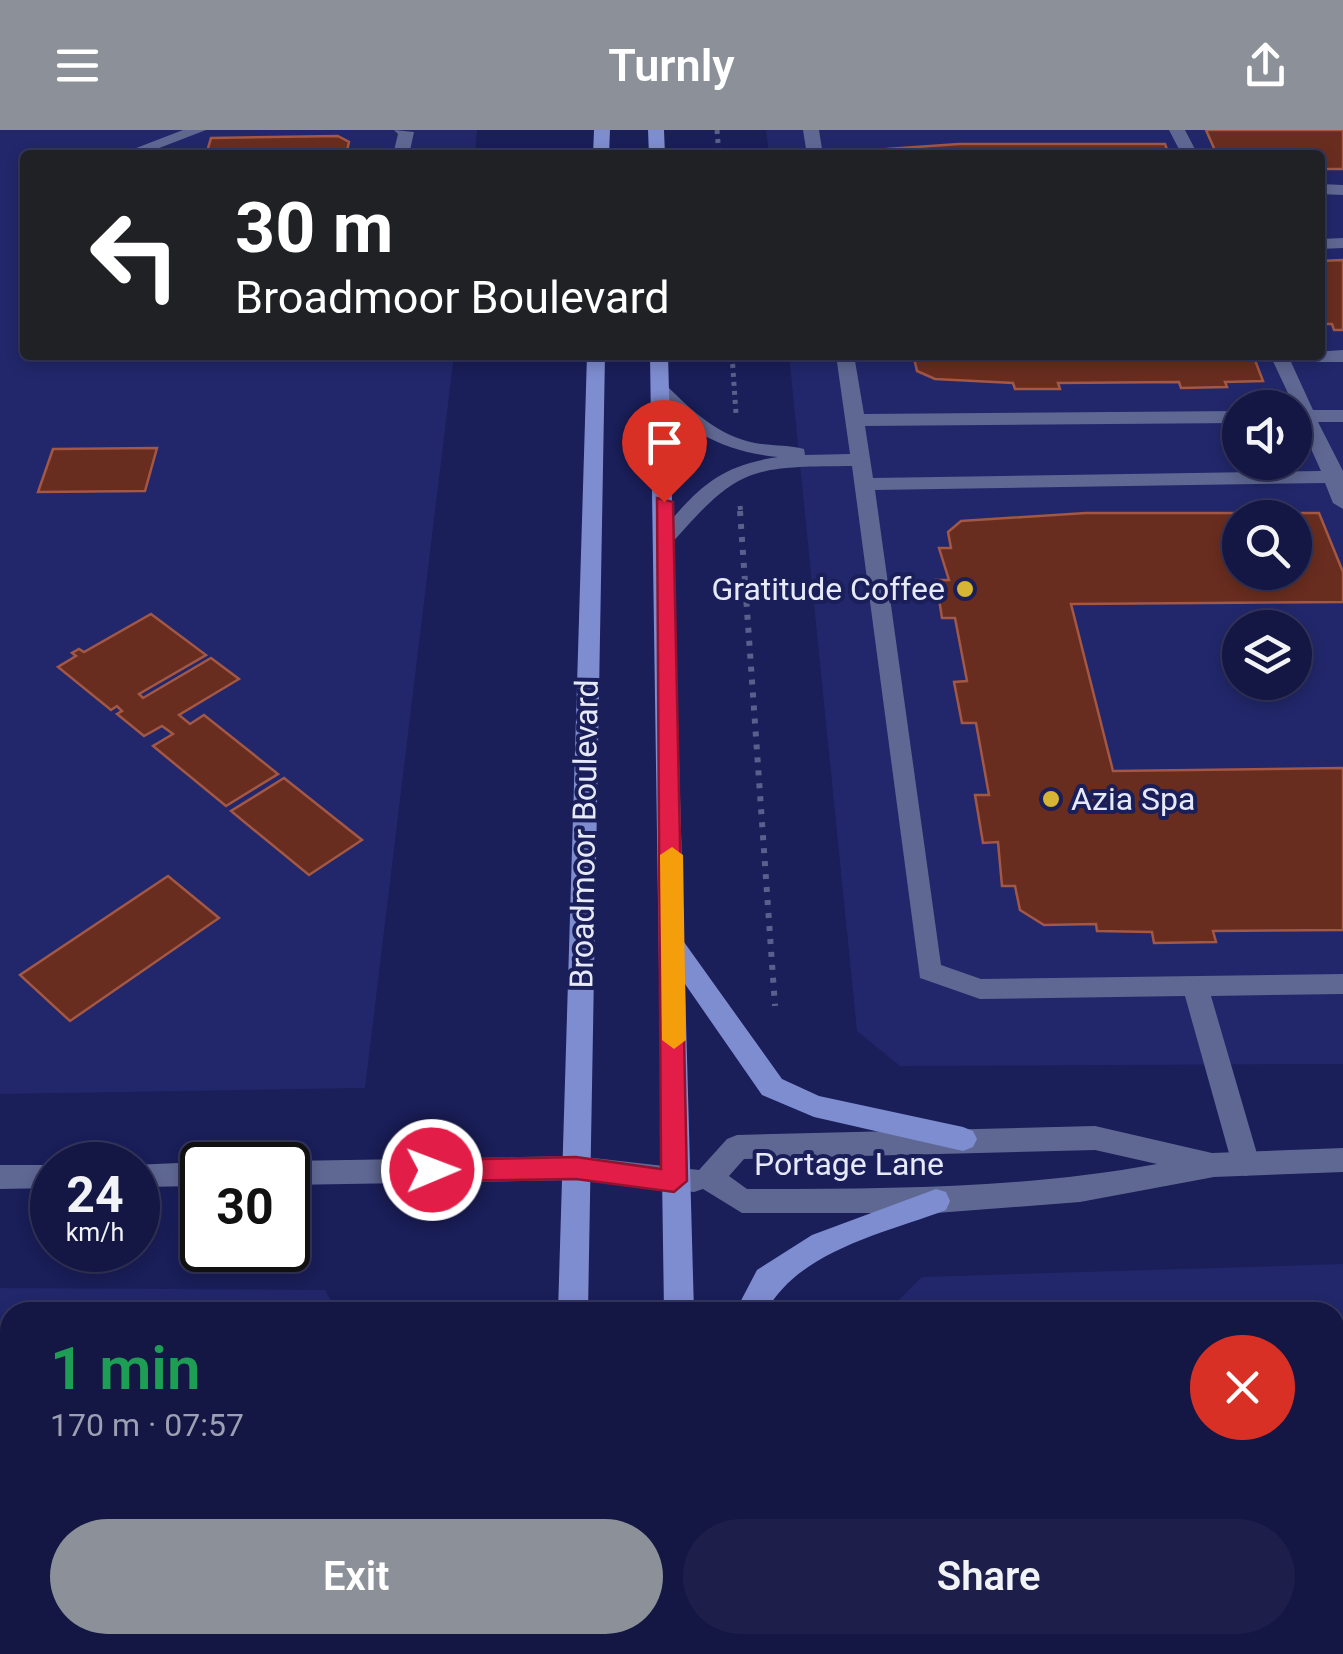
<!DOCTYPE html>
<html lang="en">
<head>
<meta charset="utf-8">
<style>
  body { margin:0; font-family:Roboto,sans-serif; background:#1d1f4a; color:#f1f3f6; height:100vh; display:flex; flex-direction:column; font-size:38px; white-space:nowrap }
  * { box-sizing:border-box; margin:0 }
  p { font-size:32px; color:#9d9fb2 }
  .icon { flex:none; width:55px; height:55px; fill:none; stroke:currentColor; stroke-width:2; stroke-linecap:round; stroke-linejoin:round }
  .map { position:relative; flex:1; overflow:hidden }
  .drawer { position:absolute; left:0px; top:1172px; width:1345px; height:352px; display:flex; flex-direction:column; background:#141643; border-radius:30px 30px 0 0; box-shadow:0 5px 15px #0003,0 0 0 2px #33355c }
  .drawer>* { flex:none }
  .top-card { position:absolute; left:20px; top:20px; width:1305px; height:210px; border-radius:10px; box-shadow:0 5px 15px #0003,0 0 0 2px #33355c; background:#202124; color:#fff; overflow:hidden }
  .buttons { position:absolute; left:1222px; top:260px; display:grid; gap:20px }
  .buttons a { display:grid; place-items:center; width:90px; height:90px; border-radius:50%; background:#141643; box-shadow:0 5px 15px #0003,0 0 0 2px #33355c; font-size:50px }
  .speed { position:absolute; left:30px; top:1012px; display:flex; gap:20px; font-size:50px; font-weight:700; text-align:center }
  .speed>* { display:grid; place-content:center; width:130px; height:130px; border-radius:50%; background:#141643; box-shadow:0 5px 15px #0003,0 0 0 2px #33355c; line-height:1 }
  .speed small { font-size:25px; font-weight:400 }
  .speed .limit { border:5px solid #111; border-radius:15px; background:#fff; color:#111 }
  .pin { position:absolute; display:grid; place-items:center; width:85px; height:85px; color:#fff; margin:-102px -42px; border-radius:50% 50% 50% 0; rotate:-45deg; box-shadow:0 0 10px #0007 }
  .pin .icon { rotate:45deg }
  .me { position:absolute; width:110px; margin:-55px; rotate:89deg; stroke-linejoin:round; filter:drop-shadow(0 0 8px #0008) }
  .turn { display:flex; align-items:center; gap:35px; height:210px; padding:0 50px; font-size:45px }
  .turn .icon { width:130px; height:130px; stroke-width:2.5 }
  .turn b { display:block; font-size:70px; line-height:85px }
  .round { display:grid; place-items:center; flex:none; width:105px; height:105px; border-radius:52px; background:#1d1f4a }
  .summary { display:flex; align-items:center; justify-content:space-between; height:170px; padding:0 50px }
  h1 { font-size:60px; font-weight:600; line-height:75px; color:#1e9e55 }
  .cta { display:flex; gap:20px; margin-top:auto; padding:20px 50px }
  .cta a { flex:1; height:115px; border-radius:60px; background:#8c9099; color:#fff; font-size:40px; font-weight:600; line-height:115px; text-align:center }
  .cta a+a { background:#1d1f4a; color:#f1f3f6 }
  header { display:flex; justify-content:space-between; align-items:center; height:130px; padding:0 50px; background:#8c9099; color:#fff; font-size:45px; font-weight:600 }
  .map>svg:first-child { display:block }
  .built { fill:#21276a; fill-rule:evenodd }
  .building { fill:#692d1f; stroke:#a35745; stroke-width:2.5; fill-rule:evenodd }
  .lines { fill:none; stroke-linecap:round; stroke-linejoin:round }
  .path-far2 { stroke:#5b5f8c; stroke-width:5; stroke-dasharray:4 5; stroke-linecap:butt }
  .path-far1 { stroke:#5b5f8c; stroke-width:6; stroke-dasharray:5 8; stroke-linecap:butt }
  .path { stroke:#5b5f8c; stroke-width:8; stroke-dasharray:6 9; stroke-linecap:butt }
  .lane { fill:#5f6893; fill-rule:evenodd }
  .street { fill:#5f6893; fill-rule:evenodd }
  .secondary { fill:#7e8cd0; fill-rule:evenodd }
  .route { fill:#e11d48; stroke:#92132f; stroke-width:2.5 }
  .slow { fill:#f59e0b }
  .poi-dot { fill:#d6b534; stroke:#1a1e59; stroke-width:4 }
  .labels { text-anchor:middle; stroke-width:8; stroke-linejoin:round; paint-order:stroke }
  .poi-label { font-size:32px; fill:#e5e9f8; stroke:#1a1e59; text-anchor:end }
  .street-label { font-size:32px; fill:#e5e9f8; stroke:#1a1e59 }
</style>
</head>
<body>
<header><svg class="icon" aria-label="menu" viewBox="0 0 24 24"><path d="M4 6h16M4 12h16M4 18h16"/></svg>Turnly<svg class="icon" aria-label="share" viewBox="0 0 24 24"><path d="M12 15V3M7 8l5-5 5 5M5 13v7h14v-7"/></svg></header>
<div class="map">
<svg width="1343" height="1524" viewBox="0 0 1343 1524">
  <rect width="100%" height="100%" fill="#1a1e59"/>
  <path class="built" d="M0,0H477L475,25H25V225H454L365,958L0,964Z
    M766,0H1343V934L900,936L857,901L789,225H1320V25H769ZM1240,278H1295V332H1240ZM1240,388H1295V442H1240ZM1240,498H1295V552H1240Z
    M1343,1134V1524H888L887,1515H1335V1182H887L922,1147Z
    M0,1158L325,1160L337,1182H10V1515H337V1524H0Z"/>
  <path class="building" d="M1206,0H1343V39H1320V25H1217Z
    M338,6L349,12L346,25H206L211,8Z
    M959,14H1165L1169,25H876L887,19Z
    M1343,130V200H1334L1332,194H1320V131Z
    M904,225H1253L1263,251L1225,252L1227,257L1181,258L1179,252L1058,253L1060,259H1015L1013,253L935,249L917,241L914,228Z
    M157,318L145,361L38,362L53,319Z
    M1086,383H1319L1343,442V472L1071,474L1113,641L1343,638V800L1213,801L1216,812L1154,813L1152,802L1097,801L1096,794L1044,795L1020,780L1015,756H1002L998,712L983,713L975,665H989L976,593H962L954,552L967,551L955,488H942L936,450H949L939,418H951L948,402L961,391ZM1240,388H1295V442H1240Z
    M151,484L206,525L139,564L143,568L211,528L239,549L179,585L190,594L204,585L278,644L226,676L153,616L173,604L162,596L144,606L117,584L122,581L117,576L111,580L58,537L76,526L72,523L79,519L84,522Z
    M284,648L362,710L309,745L231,681Z
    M168,746L219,788L70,891L20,845Z
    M0,1420H10V1515H85L83,1524H0Z"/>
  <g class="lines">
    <path class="path-far2" d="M717,0L719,25
      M732,225L736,284
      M740,376L741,383"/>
    <path class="path-far1" d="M740,381L775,876"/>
    <path class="path" d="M820,1515L821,1524"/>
    <path class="lane" d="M183,0H206L141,25H118Z
      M394,0L414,2L409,25H393L398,4Z
      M803,0H819L823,25H807Z
      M1169,0H1185L1198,25H1182Z
      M1320,54L1343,55V65L1320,64Z
      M1343,108V118L1320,119V109Z
      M1343,220V232H1291L1313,280H1343V292H1318L1343,341V379L1333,373L1325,353L875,360L941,835L981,849L1343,844V864L1211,866L1260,1034L1256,1042L1246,1046L1236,1042L1232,1034L1185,866L980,869L920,848L852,336C751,337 739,336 672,413H658V405C697,360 716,336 778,327C725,322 684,301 651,260L660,254L667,256C692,281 719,306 755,313C771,316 788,315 804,319L805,325L850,324L836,225H854L864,284L1240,281V293L865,296L873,348L1321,341L1299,292H1295V278L1270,225Z
      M1335,1267L1343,1270V1308L1335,1305Z
      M0,1309H10V1339H0Z
      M183,1515H217L216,1524H182Z"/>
    <path class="street" d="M1095,996L1212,1023L1343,1018V1042L1214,1047L1080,1072L936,1083H742L703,1059L694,1062L576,1050L288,1055V1035H278L288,1031L576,1026L699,1040L727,1009L737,1005ZM1095,1020L1157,1034C1021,1059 885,1059 747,1059L729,1046L744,1029Z
      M202,1032L211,1035H202V1056L138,1057V1035H132Z
      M0,1035H55L52,1058L0,1059Z"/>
    <path class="secondary" d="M594,0H610L609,25H593Z
      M648,0H664L665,25H649Z
      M587,225H605L588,1182H558Z
      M650,225H668L684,812L782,949L819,966L963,997L973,1001L977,1009L973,1017L963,1021L814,987L762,965L685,854L694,1182H664Z
      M936,1059L946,1062L950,1071L946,1080C885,1103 798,1121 766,1182H735L757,1140L812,1105Z
      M549,1515H583V1524H549Z
      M672,1515H706V1524H672Z"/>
  </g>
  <path class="route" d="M657,368L673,372L687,1051L674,1062L576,1049L432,1051L419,1040L432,1030L576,1027L661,1039Z"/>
  <path class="slow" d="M672,717L683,725L686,910L674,919L662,910L660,725Z"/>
  <g class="poi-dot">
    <circle cx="965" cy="459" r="10"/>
    <circle cx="1051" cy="669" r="10"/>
  </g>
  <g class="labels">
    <g class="poi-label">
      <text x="945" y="470">Gratitude Coffee</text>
      <text x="1071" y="680" text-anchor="start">Azia Spa</text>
    </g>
    <g class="street-label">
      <text transform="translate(584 704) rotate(-89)" y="11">Broadmoor Boulevard</text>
      <text x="849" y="1045">Portage Lane</text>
    </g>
  </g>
</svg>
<div class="buttons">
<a><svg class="icon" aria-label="sound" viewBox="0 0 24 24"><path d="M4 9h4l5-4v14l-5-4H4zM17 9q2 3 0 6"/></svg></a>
<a><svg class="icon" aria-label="search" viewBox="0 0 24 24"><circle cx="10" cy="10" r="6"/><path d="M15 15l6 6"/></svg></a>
<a><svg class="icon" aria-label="layers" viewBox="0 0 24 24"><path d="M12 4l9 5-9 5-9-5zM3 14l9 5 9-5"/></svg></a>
</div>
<div class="speed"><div>24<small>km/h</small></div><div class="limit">30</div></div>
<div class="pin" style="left:664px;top:372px;background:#d93025"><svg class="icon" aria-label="arrive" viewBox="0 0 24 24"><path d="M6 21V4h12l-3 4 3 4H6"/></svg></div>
<svg class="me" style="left:432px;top:1040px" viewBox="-20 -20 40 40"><circle r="17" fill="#e11d48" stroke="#fff" stroke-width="3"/><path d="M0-11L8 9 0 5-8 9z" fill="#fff"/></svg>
<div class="top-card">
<div class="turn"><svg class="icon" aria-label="left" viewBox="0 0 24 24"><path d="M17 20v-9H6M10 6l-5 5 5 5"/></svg><div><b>30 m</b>Broadmoor Boulevard</div></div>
</div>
<section class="drawer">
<div class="summary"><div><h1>1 min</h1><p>170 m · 07:57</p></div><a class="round" style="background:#d93025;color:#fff"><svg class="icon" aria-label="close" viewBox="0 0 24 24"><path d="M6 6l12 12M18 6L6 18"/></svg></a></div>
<div class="cta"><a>Exit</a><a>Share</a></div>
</section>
</div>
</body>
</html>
